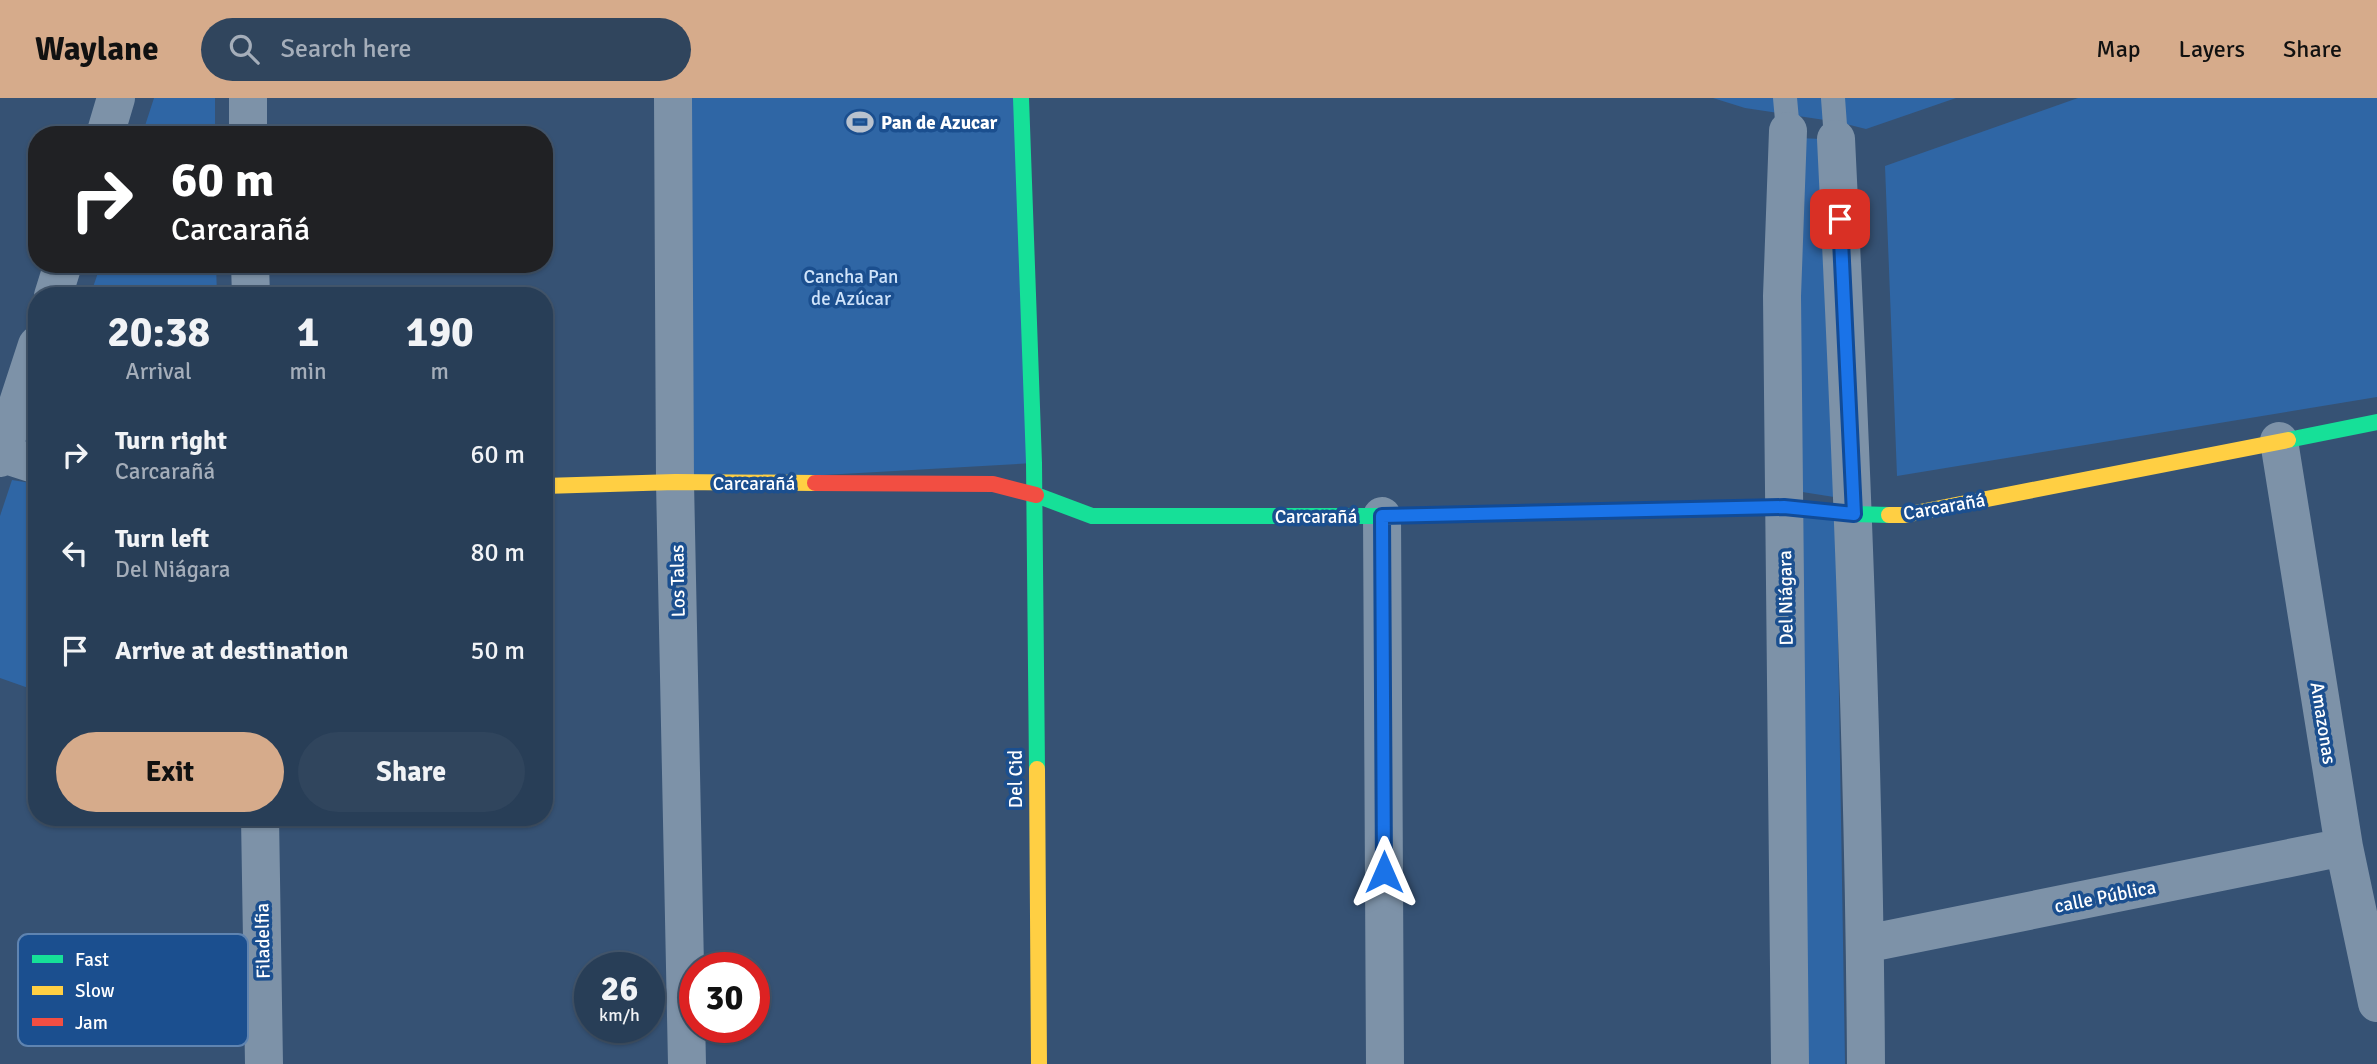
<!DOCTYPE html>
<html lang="en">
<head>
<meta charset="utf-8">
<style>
  body { margin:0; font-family:Signika,sans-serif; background:#30455d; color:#f1f3f6; height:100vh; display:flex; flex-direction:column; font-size:26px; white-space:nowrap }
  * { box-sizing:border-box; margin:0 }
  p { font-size:23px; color:#a5aeba }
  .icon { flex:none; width:38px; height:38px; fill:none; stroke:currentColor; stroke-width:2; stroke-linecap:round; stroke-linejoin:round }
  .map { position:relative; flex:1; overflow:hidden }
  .sheet { position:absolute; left:28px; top:189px; width:525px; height:539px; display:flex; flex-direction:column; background:#283e57; border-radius:28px; box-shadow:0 2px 5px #0004,0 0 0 2px #44576d }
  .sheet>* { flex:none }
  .top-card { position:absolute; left:28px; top:28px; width:525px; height:147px; border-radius:28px; box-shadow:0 2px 5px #0004,0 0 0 2px #44576d; background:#202124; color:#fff; overflow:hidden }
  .speed { position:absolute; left:574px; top:854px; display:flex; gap:14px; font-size:35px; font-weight:700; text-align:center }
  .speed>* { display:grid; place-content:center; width:91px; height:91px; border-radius:50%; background:#283e57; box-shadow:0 2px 5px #0004,0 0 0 2px #44576d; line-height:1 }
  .speed small { font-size:18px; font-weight:400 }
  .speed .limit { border:10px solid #d22; background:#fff; color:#111 }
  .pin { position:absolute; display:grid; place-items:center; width:60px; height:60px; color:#fff; margin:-30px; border-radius:14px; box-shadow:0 4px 10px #0006 }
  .me { position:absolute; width:77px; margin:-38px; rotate:0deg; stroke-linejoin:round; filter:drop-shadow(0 0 5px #0008) }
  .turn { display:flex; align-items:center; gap:24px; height:147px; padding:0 28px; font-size:32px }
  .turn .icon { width:91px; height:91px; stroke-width:2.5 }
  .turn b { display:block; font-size:49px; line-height:60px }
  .eta { display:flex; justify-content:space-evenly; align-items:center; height:119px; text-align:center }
  .eta b { font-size:42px; font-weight:700; line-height:49px }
  .action { display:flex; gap:14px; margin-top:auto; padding:14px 28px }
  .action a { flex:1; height:80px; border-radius:42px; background:#d6ab8b; color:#111; font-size:28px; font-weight:700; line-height:80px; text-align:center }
  .action a+a { background:#30455d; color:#f1f3f6 }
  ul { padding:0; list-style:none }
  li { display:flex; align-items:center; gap:21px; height:98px; padding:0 28px }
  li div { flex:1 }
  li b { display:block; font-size:26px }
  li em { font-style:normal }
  header { display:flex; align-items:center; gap:42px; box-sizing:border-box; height:98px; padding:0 35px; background:#d6ab8b; color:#111 }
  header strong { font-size:33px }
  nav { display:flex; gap:38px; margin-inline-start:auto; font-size:24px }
  .search { width:490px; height:63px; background:#30455d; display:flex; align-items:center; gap:18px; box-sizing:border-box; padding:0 24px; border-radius:38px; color:#a5aeba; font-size:26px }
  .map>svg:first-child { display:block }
  .green { fill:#2f66a5 }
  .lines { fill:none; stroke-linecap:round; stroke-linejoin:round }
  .lane { stroke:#7d92a8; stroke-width:24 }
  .street { stroke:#7d92a8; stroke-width:38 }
  .fast { stroke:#16e098; stroke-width:16 }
  .slow { stroke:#ffcf43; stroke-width:16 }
  .jam { stroke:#f24e42; stroke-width:16 }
  .route-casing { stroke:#114b97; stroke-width:18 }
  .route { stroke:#1a73e8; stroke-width:12 }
  .labels { text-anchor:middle; stroke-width:7; stroke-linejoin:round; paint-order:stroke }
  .poi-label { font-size:19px; font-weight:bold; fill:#fff; stroke:#1b4f8f; text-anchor:start }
  .park-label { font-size:19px; fill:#cfe3fa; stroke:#1b4f8f }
  .street-label { font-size:19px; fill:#fff; stroke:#1b4f8f }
  .key { fill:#1b4f8f; stroke:#5f84b1; stroke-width:2 }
  .key-label { font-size:19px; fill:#fff }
</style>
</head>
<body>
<header>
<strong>Waylane</strong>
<div class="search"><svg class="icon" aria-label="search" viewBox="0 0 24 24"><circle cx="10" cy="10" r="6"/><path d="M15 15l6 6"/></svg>Search here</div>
<nav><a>Map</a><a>Layers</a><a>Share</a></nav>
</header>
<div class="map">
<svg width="2377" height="966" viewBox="0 0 2377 966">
  <rect width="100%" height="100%" fill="#365274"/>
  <path class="green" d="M154,0H215V37H142Z
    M675,0H1021L1034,365L681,385Z
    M1713,0H1956L1866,31L1838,24L1745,10Z
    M2078,0H2377V299L1897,378L1885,68Z
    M1798,40L1822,41L1834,399L1796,393Z
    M101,166H216L217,198H90Z
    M12,382L37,386V593L0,580V418Z
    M1836,415L1845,966H1804L1801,416Z"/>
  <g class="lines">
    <path class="lane" d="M1785,0L1788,33
      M1833,0L1836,41"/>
    <path class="street" d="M248,0V37
      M673,0L675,384L687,966
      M1788,33L1782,198L1790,966
      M105,37L116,0
      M1836,41C1851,349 1864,658 1866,966
      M250,166L251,198
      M53,198L63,166
      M2279,343L2344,749L2377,905
      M0,355L37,367
      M0,360L37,247
      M1382,418L1385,966
      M260,719L264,966
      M1865,846L2344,749"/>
    <path class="fast" d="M1021,0L1034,365L1037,671
      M2288,342L2377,324
      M1036,397L1092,418H1382L1784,409L1854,416L1889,417"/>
    <path class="slow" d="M544,388L675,384L815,385
      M1889,417H1905L2288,342
      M1037,671L1039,966"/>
    <path class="jam" d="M815,385L993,386L1036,397"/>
  </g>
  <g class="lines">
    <defs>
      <path id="route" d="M1384,774L1382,418L1784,409L1854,416L1840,121"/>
    </defs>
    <use href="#route" class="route-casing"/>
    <use href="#route" class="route"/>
  </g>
  <defs>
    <symbol id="stadium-bare" viewBox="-9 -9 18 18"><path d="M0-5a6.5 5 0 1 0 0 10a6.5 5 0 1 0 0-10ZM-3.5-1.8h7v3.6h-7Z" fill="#b9c2ce" stroke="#1b4f8f" stroke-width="2.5" paint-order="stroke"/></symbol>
  </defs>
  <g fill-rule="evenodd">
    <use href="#stadium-bare" x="841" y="5" width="38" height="38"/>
  </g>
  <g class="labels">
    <g class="poi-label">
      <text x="881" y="31">Pan de Azucar</text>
    </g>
    <g class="park-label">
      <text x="851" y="185">Cancha Pan<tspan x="851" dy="22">de Azúcar</tspan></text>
    </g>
    <g class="street-label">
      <text x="754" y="392">Carcarañá</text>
      <text transform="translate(1944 408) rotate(-10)" y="7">Carcarañá</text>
      <text x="1316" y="425">Carcarañá</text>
      <text transform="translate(677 483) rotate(-91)" y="7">Los Talas</text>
      <text transform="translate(1785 500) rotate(-91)" y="7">Del Niágara</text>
      <text transform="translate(2324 625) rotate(81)" y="7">Amazonas</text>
      <text transform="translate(1015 681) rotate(-90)" y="7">Del Cid</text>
      <text transform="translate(2105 798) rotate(-11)" y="7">calle Pública</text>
      <text transform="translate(262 843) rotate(-91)" y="7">Filadelfia</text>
    </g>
  </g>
  <rect x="18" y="836" width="230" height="112" rx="10" class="key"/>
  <rect x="32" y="857" width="31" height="8" fill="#16e098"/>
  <rect x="32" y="888" width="31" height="9" fill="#ffcf43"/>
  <rect x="32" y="920" width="31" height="8" fill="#f24e42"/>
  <g class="key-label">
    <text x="75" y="868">Fast</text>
    <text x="75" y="899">Slow</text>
    <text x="75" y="931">Jam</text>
  </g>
</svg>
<div class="speed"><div>26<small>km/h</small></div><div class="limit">30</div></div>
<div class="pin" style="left:1840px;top:121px;background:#d93025"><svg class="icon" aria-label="arrive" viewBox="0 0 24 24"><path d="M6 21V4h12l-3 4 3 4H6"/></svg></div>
<svg class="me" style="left:1384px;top:774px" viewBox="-20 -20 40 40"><path d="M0-17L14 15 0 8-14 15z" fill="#1a73e8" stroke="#fff" stroke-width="4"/></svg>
<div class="top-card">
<div class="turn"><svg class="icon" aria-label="right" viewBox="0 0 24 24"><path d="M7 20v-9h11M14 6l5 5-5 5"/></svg><div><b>60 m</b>Carcarañá</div></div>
</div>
<section class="sheet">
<div class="eta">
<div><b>20:38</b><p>Arrival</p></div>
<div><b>1</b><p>min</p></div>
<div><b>190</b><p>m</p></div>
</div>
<ul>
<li><svg class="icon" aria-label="right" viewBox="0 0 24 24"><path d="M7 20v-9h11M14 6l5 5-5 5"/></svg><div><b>Turn right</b><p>Carcarañá</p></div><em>60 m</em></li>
<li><svg class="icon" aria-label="left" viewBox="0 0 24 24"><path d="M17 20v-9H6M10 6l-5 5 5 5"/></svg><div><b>Turn left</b><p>Del Niágara</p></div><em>80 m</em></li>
<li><svg class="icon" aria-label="arrive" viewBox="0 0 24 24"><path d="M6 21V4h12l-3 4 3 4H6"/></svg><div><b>Arrive at destination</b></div><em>50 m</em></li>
</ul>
<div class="action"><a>Exit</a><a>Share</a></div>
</section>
</div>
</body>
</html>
